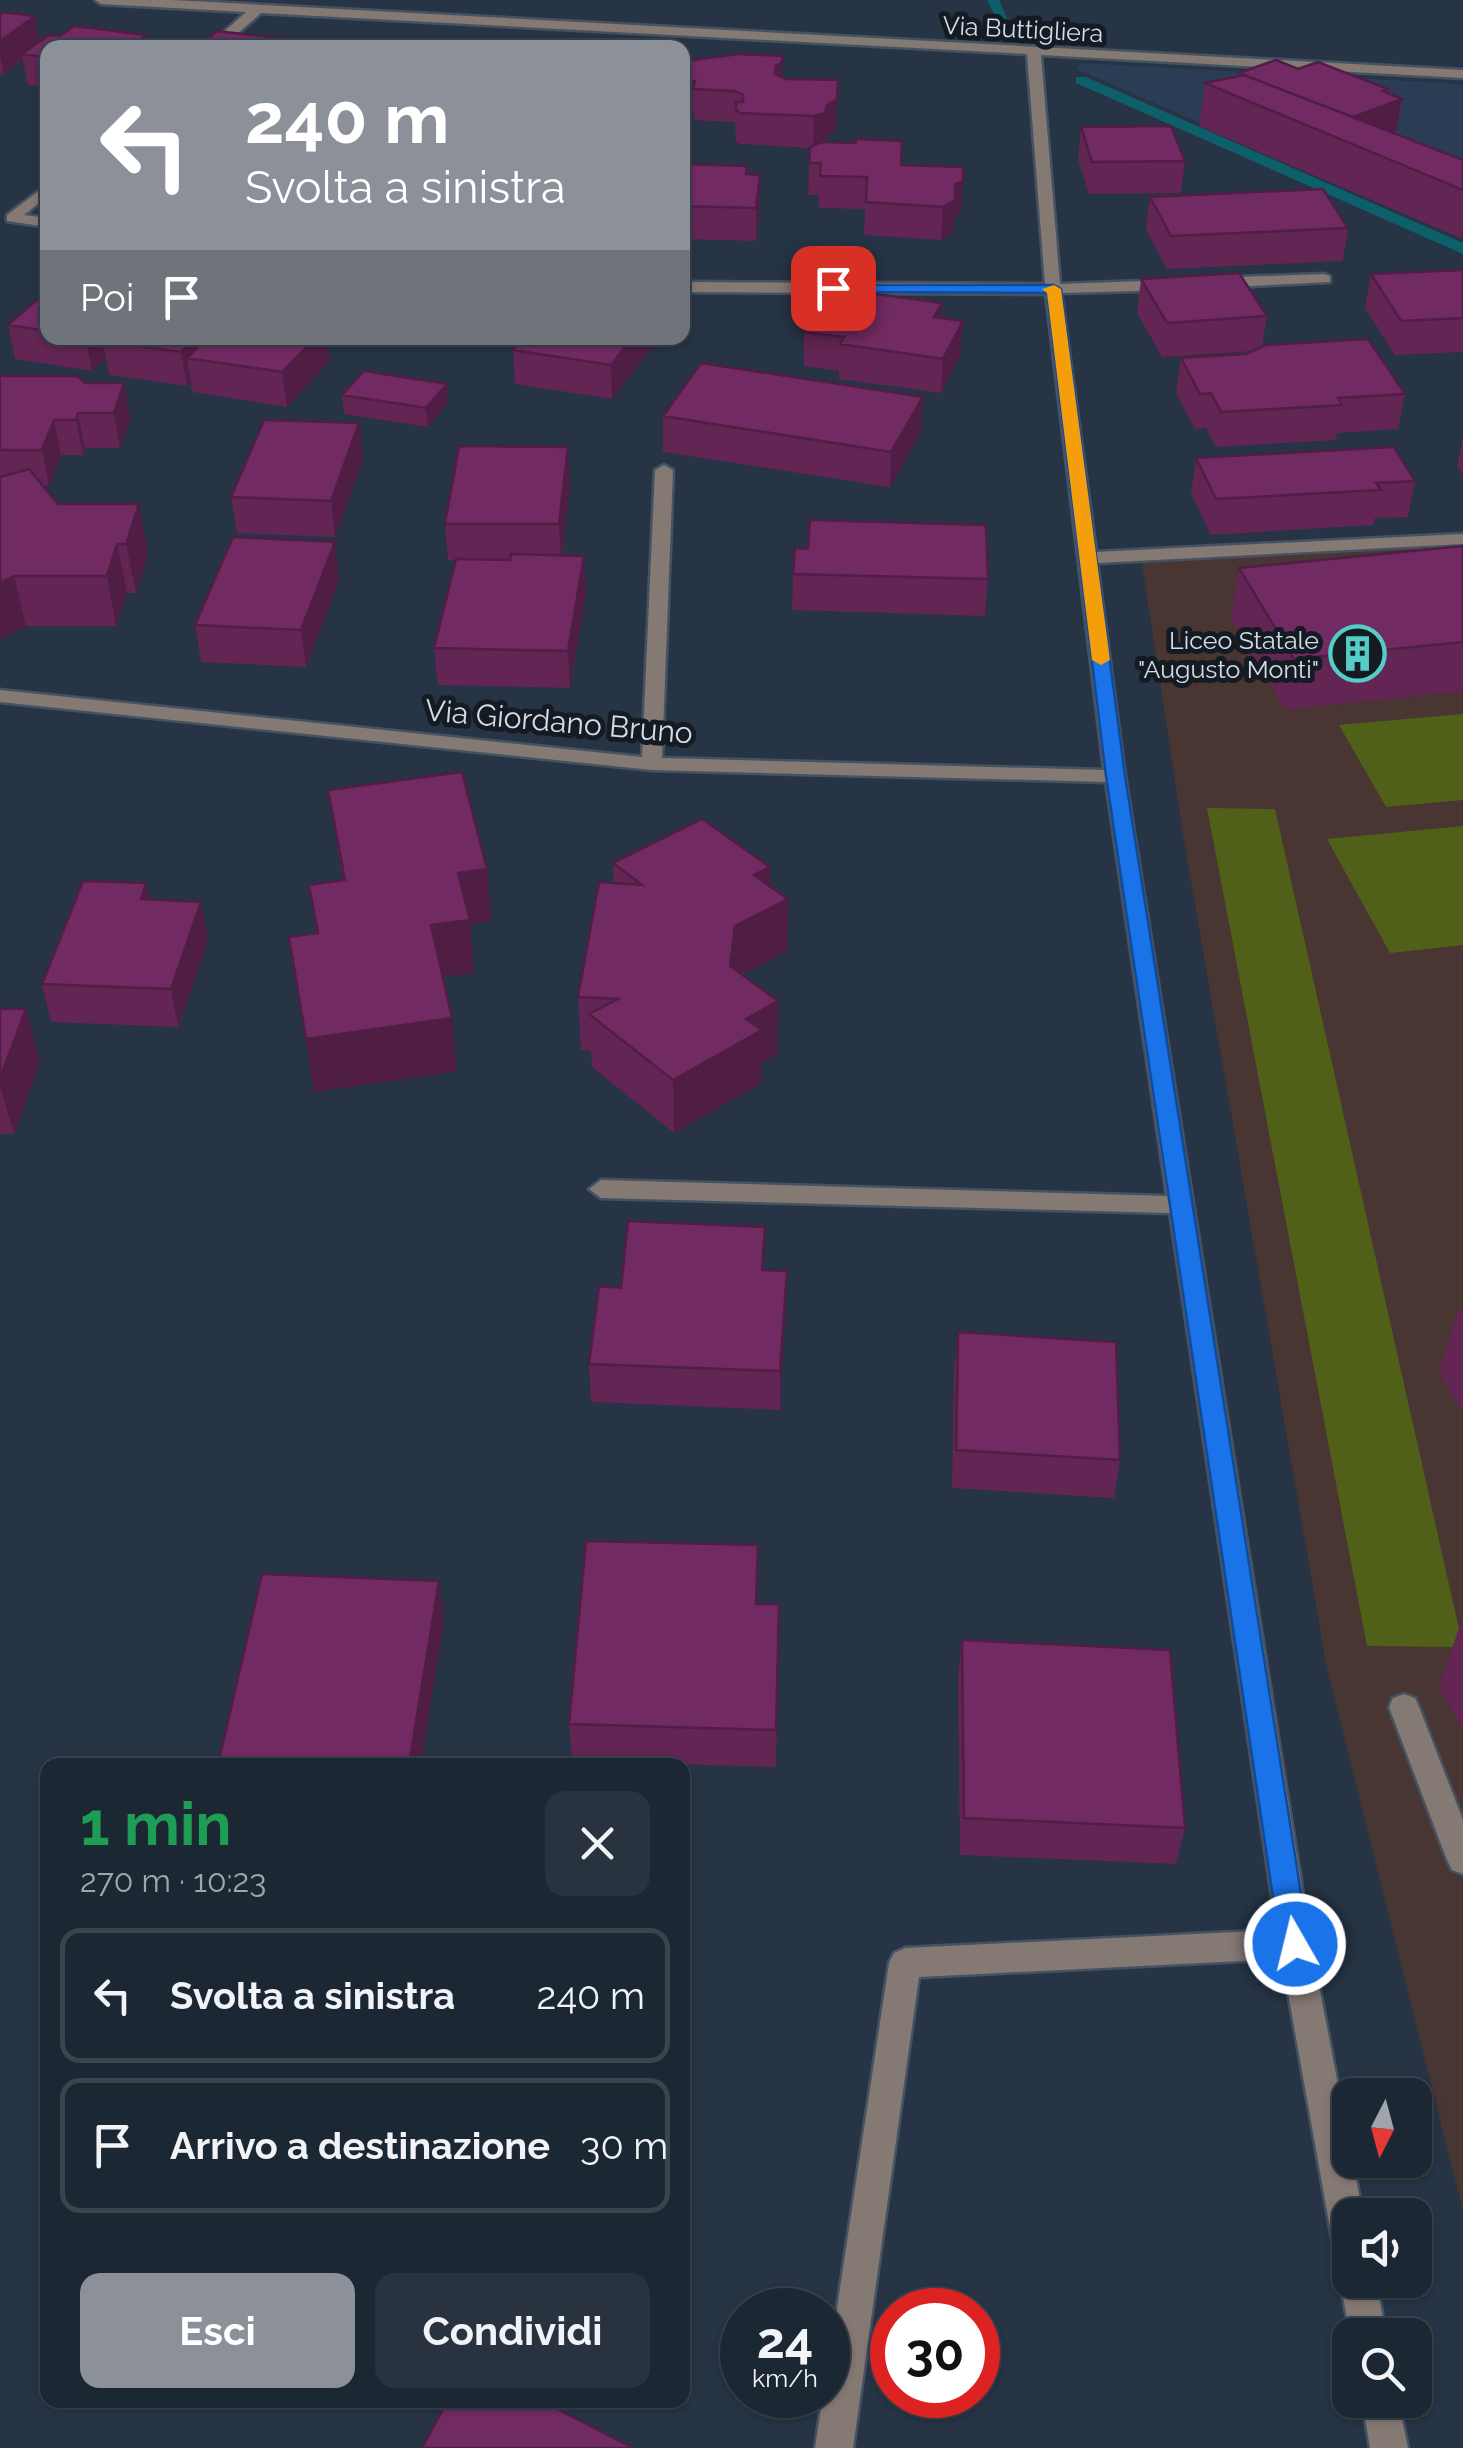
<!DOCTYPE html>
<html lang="it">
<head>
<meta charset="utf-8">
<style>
  body { margin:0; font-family:Raleway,sans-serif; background:#293340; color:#f1f3f6; height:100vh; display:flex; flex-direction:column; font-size:38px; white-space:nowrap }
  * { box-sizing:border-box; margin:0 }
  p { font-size:32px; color:#a0a5ac }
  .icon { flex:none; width:55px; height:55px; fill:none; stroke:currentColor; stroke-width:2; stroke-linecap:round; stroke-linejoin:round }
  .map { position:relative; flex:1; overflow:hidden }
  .drawer { position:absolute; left:40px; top:1758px; width:650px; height:650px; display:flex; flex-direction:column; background:#1c2734; border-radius:20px; box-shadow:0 2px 8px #0004,0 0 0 2px #3a444f }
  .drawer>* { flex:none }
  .guide { position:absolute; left:40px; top:40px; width:650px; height:305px; border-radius:20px; box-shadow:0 2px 8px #0004,0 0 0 2px #3a444f; background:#8c9099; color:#fff; overflow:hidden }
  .needle { width:65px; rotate:186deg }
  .buttons { position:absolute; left:1332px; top:2078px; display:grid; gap:20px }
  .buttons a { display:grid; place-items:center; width:100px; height:100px; border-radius:20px; background:#1c2734; box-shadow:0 2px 8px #0004,0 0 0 2px #3a444f; font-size:50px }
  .speed { position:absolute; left:720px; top:2288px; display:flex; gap:20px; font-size:50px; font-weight:700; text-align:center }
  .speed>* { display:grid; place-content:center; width:130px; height:130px; border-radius:50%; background:#1c2734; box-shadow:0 2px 8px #0004,0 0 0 2px #3a444f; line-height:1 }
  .speed small { font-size:25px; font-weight:400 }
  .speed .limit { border:15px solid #d22; background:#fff; color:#111 }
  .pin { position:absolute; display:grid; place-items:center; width:85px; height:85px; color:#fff; margin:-42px; border-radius:20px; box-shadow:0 5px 15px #0006 }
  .me { position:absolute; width:110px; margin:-55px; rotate:352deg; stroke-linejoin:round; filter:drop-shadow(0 0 8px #0008) }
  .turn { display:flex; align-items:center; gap:35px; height:210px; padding:0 40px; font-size:45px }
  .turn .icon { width:130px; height:130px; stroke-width:2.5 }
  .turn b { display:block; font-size:70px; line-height:85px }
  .then { display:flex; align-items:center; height:95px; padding:0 40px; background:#0003; gap:20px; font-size:38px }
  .round { display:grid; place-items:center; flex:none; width:105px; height:105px; border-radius:20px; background:#293340 }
  .summary { display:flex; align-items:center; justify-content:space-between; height:170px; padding:0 40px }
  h1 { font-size:60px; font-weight:700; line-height:75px; color:#1e9e55 }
  .cta { display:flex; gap:20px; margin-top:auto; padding:20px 40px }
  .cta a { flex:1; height:115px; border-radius:20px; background:#8c9099; color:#fff; font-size:40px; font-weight:700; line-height:115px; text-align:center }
  .cta a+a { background:#293340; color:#f1f3f6 }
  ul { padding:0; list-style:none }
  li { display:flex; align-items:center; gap:30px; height:135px; margin:0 20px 15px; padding:0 20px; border:5px solid #3a444f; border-radius:20px }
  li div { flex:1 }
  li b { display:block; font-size:38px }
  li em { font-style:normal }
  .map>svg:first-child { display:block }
  .built { fill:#2b3d54 }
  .education { fill:#493531 }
  .green { fill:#516019 }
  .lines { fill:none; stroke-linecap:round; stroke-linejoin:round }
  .stream { fill:#0d5f6b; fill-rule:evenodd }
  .minor-casing { stroke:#455262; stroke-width:5 }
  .minor { fill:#857974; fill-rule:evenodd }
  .wall { fill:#622554 }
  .shaded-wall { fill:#501e45 }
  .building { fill:#722b62; stroke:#501e45; stroke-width:2.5 }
  .route { fill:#1a73e8; stroke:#114b97; stroke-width:2.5 }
  .slow { fill:#f59e0b }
  .labels { text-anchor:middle; stroke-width:10; stroke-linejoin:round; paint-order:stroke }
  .far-street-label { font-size:25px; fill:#d3dce7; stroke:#151b23 }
  .far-poi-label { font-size:25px; fill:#d3dce7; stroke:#151b23; text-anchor:end }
  .street-label { font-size:30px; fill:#d3dce7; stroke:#151b23 }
</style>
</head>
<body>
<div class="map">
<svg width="1463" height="2448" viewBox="0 0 1463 2448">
  <rect width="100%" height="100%" fill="#263445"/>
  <path class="built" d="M1081,63L1463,84V238L1077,69Z"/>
  <path class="education" d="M1463,542V2211L1326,1663L1184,841L1142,563Z"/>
  <path class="green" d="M1463,714V800L1386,807L1339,725Z
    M1207,808L1275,809L1463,1647L1367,1646Z
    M1463,826V945L1390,953L1327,839Z"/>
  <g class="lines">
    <path class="stream" d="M987,0H999L1015,36H1005Z
      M1076,77H1086L1463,243V254L1076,83Z"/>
    <defs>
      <path id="minor" d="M95,0H173L1463,70V78L1041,55L1060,284L1172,280L1180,285L1172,290L1061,293L1096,552L1463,534V544L1097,563L1125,776L1311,1944L1363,2215H1350V2256L1338,2251L1332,2239L1282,1959L919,1977L853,2448H815L823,2395H828V2368L889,1963L894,1953L905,1948L1277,1930L1170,1213L601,1198L589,1189L601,1180L1167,1196L1106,782L652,770L0,702V690L642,757L655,470L664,465L673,470L662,758L1104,770L1046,294L682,292V282L1045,284L1027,54L261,13L221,48H206L246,12L101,4Z
        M48,184V196L24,215L48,218V227L7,221V215Z
        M1324,274L1330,276V282L1212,288L1204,283L1212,278Z
        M1404,1694L1415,1698L1419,1707L1463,1820V1874L1452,1870L1447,1860L1389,1707L1393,1698Z
        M1350,2266V2280H1376L1386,2335H1350L1340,2280Z
        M1362,2400H1398L1408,2448H1370Z"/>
    </defs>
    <use href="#minor" class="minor-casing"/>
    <use href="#minor" class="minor"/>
  </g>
  <path class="wall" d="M0,12L35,16L39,42L60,36L146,35L148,48H48V88L28,85L23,59L4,74L0,73Z
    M682,73L783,78L836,130L827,136L825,142L901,165L961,214L954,216L953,233L941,240L864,235L865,209L819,208V195H808L810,148L740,144L736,142L735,122L694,120V112H682Z
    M1239,73L1387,93L1402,99L1396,131L1392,132L1463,160V239L1199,126L1205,83L1239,76Z
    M1081,127L1185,161L1181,193L1089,194L1078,159Z
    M682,164L747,174L760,175V207L756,241L682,239Z
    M48,169V199L42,173Z
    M1150,197L1348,228L1343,261L1167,269L1146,230Z
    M1463,270V352L1395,355L1365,308L1371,274Z
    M1141,279L1267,316L1262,347L1405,394L1398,429L1337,433L1336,440L1216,447L1206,428L1195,429L1176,393L1181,358L1246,354L1254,351L1162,357L1137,313Z
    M48,290V338H326L329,361L287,407L192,392L191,382L187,386L109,375L106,358L92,371L15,359L8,325Z
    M942,303L941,318L960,355L941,393L839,379V371L804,366V332Z
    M652,347L612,399L515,384L513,350Z
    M0,376L85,383H124L130,418L120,448H85L83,455H61L49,485H42L58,504L148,553L136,593H127L116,626H26L0,640Z
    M342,395L448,402L428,427L344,414Z
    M663,416L921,432L890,487L663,452Z
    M1463,438V475L1457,466Z
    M568,447L570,482L562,556L586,592L570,688L438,685L434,648L456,560H448L445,524Z
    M363,458L335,537L237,533L231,497Z
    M1196,458L1415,481L1408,517L1375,518L1373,525L1211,535L1191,493Z
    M1463,546V691L1285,710L1231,618L1239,568Z
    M793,574L988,579L985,616L792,610Z
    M339,579L306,667L201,662L195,625Z
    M328,790L487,869L491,921L470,924L474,973L442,977L457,1071L314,1092L289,937L316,933L309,885L343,881Z
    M613,863L770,867V886L788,899L787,951L742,975L777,1054L761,1063V1083L674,1133L592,1067L591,1051L581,1050L578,997L614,883Z
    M146,883L150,899L208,940L178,1027L51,1022L42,984Z
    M0,1009L40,1062L14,1134H0Z
    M764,1270L787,1271L780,1410L591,1402L589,1364L621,1288Z
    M1463,1309V1413L1439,1373L1458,1310Z
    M958,1332L1120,1460L1114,1498L952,1488L954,1371Z
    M757,1604H779L776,1767L572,1761L569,1724Z
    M1460,1625H1463V1731L1439,1687Z
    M962,1640L1185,1828L1176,1864L960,1855L958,1678Z"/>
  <path class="shaded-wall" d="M35,16L40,46L22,54L23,59L4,74L0,56V41Z
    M146,35L148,48H130Z
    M783,56L782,87L775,96L776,65Z
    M1388,89L1385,105L1402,99L1396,131L1356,146L1350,118L1383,91Z
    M837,99L836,130L827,136L824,145L813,148L814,116L827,105Z
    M760,175V207L756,241V208Z
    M963,181L961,214L954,216L953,233L941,240L943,207L955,184Z
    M942,303L940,337L934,317Z
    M963,321L960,355L941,393L943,359Z
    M85,338H127L102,341L106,358L92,371Z
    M195,338H227L187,358L191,382L187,386L181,352Z
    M315,338H326L329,361L287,407L282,372Z
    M632,338H652V347L612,399L611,365Z
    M124,383L130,418L120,448L114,413Z
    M447,384L448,402L428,427L426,408Z
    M923,397L921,432L890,487L891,452Z
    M78,413L85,448L83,455L76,420Z
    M54,420L61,455L49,485L42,450Z
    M359,423L363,458L335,537L331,501Z
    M568,447L570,482L561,560L559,524Z
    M139,504L148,553L136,593L126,544Z
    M335,542L339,579L306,667L301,630Z
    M117,544L127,593L116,626L107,576Z
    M584,556L586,592L570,688L568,651Z
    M14,576L26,626L0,640V583Z
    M770,867L769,908L788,899L787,951L735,979L730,966L735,926L754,875Z
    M487,869L491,921L470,924L474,973L436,978L431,925L458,873Z
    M146,883L154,921L141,899Z
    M201,902L208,940L178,1027L171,989Z
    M778,1001L777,1054L761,1063V1083L674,1133L673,1080L746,1019Z
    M26,1009L40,1062L14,1134L0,1085V1078Z
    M452,1018L457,1071L314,1092L306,1039Z
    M787,1271L786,1310L780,1410V1371Z
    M439,1581L444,1619L421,1765H409Z"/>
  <path class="building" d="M0,12L35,16L0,41Z
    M74,26L146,35L130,48H48V58L22,54L49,35L60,36Z
    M217,31L297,40L289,48H197Z
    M739,54L783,56L781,64L776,65L775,74L786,79L838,80L837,99L827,105L825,113L814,116L740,113L736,110V102H743V95L735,91L693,89L695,81H682V73L686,61Z
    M1276,60L1298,69L1318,62L1388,89L1383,91L1402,99L1353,117L1239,73Z
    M1244,75L1463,160V190L1205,83Z
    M1171,126L1185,161L1092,162L1081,127Z
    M856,139L902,141L901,165L963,167V181L955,184V200L943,207L866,202L867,177L820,176L821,163H809L810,147L821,142L856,143Z
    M682,164L747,166L746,174L760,175L756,208L682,206Z
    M1323,189L1348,228L1171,236L1150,197Z
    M1463,270V318L1401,321L1371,274Z
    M1239,273L1267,316L1167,323L1141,279Z
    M831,288L942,303L934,317L963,321L943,359L840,344L844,337L804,332Z
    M48,290V331L8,325Z
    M106,338H195L181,352L102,341Z
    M207,338H315L282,372L187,358Z
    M524,338H632L611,365L513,350Z
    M1368,339L1405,394L1338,398L1342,405L1221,412L1211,393L1200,394L1181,358L1246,354L1266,345Z
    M701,363L923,397L891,452L663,416Z
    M364,371L447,384L426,408L342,395Z
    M0,376H77L85,383H124L114,413H78L76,420H54L42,450H0Z
    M264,420L359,423L331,501L231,497Z
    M459,446L568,447L559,524H445Z
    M1394,447L1415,481L1376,483L1381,490L1216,499L1196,458Z
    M29,469L58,504H139L126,544H117L107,576H14L0,583V477Z
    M810,520L986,525L988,579L793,574L795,548L808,549Z
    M233,537L335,542L301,630L195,625Z
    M1463,546V642L1294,659L1239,568Z
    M511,554L584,556L568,651L434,648L456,559L510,560Z
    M462,772L487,869L458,873L470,920L431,925L452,1018L306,1039L289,937L318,933L309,885L345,880L328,790Z
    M702,819L770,867L754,875L788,899L735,926L730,966L778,1001L746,1019L762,1030L673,1080L589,1014L618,999L578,997L599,882L642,885L613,863Z
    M83,881L146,883L141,899L201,902L171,989L42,984Z
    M0,1009H26L0,1078Z
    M628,1221L765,1227L762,1270L787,1271L780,1371L589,1364L599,1286L621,1288Z
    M958,1332L1116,1342L1120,1460L956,1450Z
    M586,1541L758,1545L756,1604H779L776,1730L569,1724Z
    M262,1574L439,1581L409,1765H218Z
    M962,1640L1170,1650L1185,1828L964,1818Z
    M448,2400H540L633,2448H422Z"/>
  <path class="route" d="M828,285H1054L1061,289L1125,776L1309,1944L1305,1954L1295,1958L1284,1954L1280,1944L1106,776L1047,293L833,292L828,291Z"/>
  <path class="slow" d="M1054,285L1061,289L1110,660L1101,665L1092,660L1047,293L1042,289Z"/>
  <defs>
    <symbol id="building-ring" viewBox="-11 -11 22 22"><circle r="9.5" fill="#151b23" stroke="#54cdc6" stroke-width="1.5"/><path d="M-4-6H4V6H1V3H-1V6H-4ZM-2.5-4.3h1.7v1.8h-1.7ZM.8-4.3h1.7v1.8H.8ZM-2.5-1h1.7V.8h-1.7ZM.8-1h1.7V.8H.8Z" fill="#54cdc6"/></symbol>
  </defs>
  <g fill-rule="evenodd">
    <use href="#building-ring" x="1326" y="622" width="63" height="63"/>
  </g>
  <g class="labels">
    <g class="far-street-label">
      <text transform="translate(1023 29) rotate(3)" y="9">Via Buttigliera</text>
    </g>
    <g class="far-poi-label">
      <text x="1319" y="649">Liceo Statale<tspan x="1319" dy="29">"Augusto Monti"</tspan></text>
    </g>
    <g class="street-label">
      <text transform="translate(559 722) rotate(5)" y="10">Via Giordano Bruno</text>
    </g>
  </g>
</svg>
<div class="buttons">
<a><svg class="needle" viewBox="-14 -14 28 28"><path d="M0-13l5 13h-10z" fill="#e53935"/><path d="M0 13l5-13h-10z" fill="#a0a5ac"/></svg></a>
<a><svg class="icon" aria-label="sound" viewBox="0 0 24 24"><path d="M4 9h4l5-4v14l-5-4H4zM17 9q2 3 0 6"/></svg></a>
<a><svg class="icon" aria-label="search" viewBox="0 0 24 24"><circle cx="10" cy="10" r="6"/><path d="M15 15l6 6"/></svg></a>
</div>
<div class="speed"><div>24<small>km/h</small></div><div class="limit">30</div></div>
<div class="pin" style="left:833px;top:288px;background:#d93025"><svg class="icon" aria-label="arrive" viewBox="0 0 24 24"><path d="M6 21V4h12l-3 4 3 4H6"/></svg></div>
<svg class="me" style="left:1295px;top:1944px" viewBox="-20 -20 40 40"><circle r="17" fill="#1a73e8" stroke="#fff" stroke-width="3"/><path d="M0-11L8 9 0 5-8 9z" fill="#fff"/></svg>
<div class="guide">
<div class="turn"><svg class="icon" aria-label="left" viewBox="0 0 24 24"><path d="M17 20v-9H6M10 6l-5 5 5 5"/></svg><div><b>240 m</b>Svolta a sinistra</div></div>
<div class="then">Poi<svg class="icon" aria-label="arrive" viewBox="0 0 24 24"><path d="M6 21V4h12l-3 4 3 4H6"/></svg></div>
</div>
<section class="drawer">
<div class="summary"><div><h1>1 min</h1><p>270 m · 10:23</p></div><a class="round"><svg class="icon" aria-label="close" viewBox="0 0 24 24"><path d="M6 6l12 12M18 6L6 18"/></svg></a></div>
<ul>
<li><svg class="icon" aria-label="left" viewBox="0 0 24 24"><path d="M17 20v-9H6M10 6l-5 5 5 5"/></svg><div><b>Svolta a sinistra</b></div><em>240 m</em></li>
<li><svg class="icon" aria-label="arrive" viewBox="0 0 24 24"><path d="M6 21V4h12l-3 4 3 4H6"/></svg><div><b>Arrivo a destinazione</b></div><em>30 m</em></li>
</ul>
<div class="cta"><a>Esci</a><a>Condividi</a></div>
</section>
</div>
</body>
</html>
